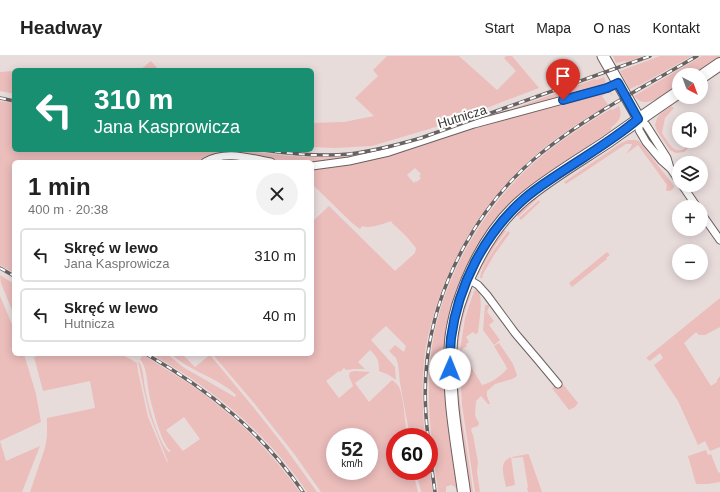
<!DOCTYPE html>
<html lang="pl">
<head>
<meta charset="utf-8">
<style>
  body { margin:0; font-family:Helvetica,sans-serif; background:#f2f2f2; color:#222; height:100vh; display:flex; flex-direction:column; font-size:15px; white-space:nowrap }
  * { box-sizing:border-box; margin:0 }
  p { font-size:13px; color:#767676 }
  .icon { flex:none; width:22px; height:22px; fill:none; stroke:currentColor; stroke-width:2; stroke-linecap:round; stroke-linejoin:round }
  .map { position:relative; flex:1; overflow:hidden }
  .details { position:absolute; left:12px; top:104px; width:302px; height:196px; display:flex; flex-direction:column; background:#fff; border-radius:6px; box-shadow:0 2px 10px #0003 }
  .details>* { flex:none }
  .guide { position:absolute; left:12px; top:12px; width:302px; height:84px; border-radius:6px; box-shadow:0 2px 10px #0003; background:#198f72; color:#fff; overflow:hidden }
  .needle { width:26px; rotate:139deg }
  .buttons { position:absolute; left:672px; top:12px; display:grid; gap:8px }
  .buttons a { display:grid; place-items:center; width:36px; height:36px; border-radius:50%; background:#fff; box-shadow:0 2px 10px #0003; font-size:20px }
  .speed { position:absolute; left:326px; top:372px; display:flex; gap:8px; font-size:20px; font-weight:700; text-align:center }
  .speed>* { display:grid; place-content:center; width:52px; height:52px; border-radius:50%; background:#fff; box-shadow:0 2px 10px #0003; line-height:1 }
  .speed small { font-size:10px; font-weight:400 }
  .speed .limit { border:6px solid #d22; background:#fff; color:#111 }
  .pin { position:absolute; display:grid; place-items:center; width:34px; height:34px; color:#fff; margin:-41px -17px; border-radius:50% 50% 50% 0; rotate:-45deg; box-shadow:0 0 4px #0007 }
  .pin .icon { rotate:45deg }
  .me { position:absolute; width:44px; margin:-22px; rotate:1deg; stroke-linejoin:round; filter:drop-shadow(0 0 3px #0008) }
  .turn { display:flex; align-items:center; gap:14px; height:84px; padding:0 16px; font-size:18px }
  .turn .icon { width:52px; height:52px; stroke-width:2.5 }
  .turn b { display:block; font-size:28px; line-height:34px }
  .round { display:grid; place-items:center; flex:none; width:42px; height:42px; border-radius:21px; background:#f2f2f2 }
  .head { display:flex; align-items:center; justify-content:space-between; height:68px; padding:0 16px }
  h1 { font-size:24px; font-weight:700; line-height:30px }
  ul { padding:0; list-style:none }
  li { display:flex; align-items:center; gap:12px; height:54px; margin:0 8px 6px; padding:0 8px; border:2px solid #e0e0e0; border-radius:6px }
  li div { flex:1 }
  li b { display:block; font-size:15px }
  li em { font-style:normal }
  header { display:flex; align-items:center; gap:24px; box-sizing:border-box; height:56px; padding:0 20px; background:#fff; border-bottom:1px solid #e0e0e0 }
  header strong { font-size:19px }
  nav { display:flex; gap:22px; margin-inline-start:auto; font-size:14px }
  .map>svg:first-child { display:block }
  .green { fill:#ebbdbb; fill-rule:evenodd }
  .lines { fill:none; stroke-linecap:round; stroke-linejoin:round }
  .street-casing { stroke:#6a5f5f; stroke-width:9 }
  .secondary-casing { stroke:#6a5f5f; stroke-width:13 }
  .primary-casing { stroke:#6a5f5f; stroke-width:14 }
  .street { stroke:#fff; stroke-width:7 }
  .secondary { stroke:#fff; stroke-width:11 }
  .primary { stroke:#fff; stroke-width:12 }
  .rail-casing { stroke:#696262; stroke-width:3.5 }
  .rail { stroke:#fff; stroke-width:2; stroke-dasharray:6; stroke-linecap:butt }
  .route-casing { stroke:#114b97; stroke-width:10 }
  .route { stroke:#1a73e8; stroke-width:7 }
  .labels { text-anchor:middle; stroke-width:4; stroke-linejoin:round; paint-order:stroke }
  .street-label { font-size:13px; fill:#393434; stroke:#fff }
</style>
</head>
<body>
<header>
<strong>Headway</strong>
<nav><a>Start</a><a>Mapa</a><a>O nas</a><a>Kontakt</a></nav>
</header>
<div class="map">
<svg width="720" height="436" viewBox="0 0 720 436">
  <rect width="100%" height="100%" fill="#e8dcdb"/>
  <path class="green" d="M387,0H459L497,34L516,15L504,2L506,0H512L539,32L439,70L372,90L335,92L312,91V67L344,66L374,60L355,42L378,20L373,14Z
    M613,0H643L626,6L625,5L616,7Z
    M660,0H692L638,30V29L630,33L620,15Z
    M702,0H720V1L693,19H679V29L657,43H656C647,47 641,48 634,40Z
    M151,5L159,14H140Z
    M14,15V38L0,35V16Z
    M604,21L607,29L468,69L595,23L596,24Z
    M610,34L613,40L609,36L602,40L608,49C581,65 554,82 531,103C476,152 440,218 426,290C421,320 422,351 425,381H410L400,327L398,308L396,302L389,295L395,289L404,296L406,290L386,270L377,278L371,284L395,311L396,324L389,319L379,315C379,304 378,302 370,294L358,306L365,313H354L346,314L344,312L340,316L339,315L326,325L339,342L353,330L349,320L350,316L355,315L370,316L355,327L369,346L392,324C395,326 397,328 399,331C404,343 405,367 407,381H395V396L392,398L395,400V413L393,414L413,415L418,436H321L295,399L254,347L214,300L212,299L211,300L254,352L284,390L317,436H307C280,396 245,361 206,333C189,320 170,309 151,298H167L183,311L235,341L236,339C233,336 230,334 226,331C209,319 187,313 171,298H182L195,311L211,298H312V166L329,150L395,215L415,197L416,192L406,180L392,167L391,165C382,168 371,173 362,170L360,173L352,167L313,129L312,128V114L317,112L460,75ZM415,112L421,118L419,120L421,122L417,126L416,125L414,127L407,119ZM335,381H369V384L379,395L369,403V415H335Z
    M0,45L14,47V94H243C289,102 327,104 374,97L362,101L312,108V106H281L234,98L205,103L202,106H14V217L0,209Z
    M619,50C623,61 619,65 611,72V74L543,121L526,134L474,198L465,215L457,234L445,289L444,309L445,339L459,436H457C456,430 452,427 446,431V436H438C433,394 426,352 430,309C435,237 474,165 525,115C551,90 581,71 611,53L612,54Z
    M671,50L674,52L665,62L662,77C667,84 673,99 684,93C686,91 688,87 690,85L694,87L684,96L676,97L670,94L657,75L655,69L657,62L660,58Z
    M628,84H635L639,85L674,130V131C673,134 670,135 667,135L666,134L667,129L638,89L626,98L631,91L632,88H626L566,128L564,126L621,87Z
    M224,101L261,106H208Z
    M533,142H536L537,143L518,161L516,158Z
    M539,144L540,146L521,164L519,162Z
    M503,173L506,175L495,190L478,219L477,216L485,199Z
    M508,175L510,177L494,199L482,220L483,222H480C482,208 499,187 508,175Z
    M607,196L610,199L606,202L607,203L572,231L569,227Z
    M0,219L14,228V259L1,227Z
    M475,234L479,236C483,247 479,265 478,277L475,278L473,276L466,281L469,286L466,288L467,290L461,294L482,329C491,327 501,320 507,313L505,308L494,290L499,287L513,308L517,319L516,321L512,323L495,328L487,335V340L490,348H488L481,340L476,345L475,358L476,362L479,367L478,370L472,372L471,374L473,379L478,406L477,416L480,436H475L462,349L460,308V294L465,262L474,235Z
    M472,235C464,255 459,276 458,297C456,321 460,346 463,370C467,392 470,414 473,436H470L457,342L456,291L459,270L462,254L469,236Z
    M0,240L14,273V298H24L36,338L41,366L0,385L6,405L40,390L22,436H0Z
    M720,242V271L705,279H699L696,276L684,287L711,330L717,326V324L720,320V391L710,395L705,385L698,389L678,345L654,309L663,302L660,297L650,305L646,302Z
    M486,249H489V251L487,256L494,265L489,269L500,284L494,289L483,274L485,250Z
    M47,298H121L137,307L138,315L148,361L167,406H168L150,360L144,335L138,305C144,311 143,323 145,332C147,346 159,389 169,396L171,395C162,390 151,348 149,337C147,326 147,312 140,303L143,299C167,314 192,328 214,346C247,371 275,402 300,436H30L45,392L47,380V362L95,352L90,325L43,335L34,301ZM184,361L200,383L183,395L166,374Z
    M562,327L578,347L575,351L569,354L552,332L560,329Z
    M706,394L708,399L711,398L718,416L720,417V426L708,428H696L688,400Z
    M528,398L529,399L542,436H528L527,432L528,431L523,401L513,402L512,401Z
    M511,401L515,429L506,431C504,420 498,406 511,401Z
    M429,412L433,436H421L416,415H429Z"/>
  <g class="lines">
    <defs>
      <path id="street" d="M639,63V74L646,86L662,105L671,113L679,125
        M639,63L646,69L667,102L670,112
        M205,106C225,94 249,102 271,106
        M312,110L349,105L389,96L474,68L607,32L618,27
        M682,129L697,151
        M701,157L720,184
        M468,223L478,229L487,239L515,277L538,304L558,328"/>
      <path id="secondary" d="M603,0L639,63"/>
      <path id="primary" d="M701,21L720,8
        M464,436C457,386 447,336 451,285C452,273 455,261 458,250C471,210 492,170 524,143C549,122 580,104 607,86C631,69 655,52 679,36"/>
    </defs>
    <use href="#street" class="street-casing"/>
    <use href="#secondary" class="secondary-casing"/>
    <use href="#primary" class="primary-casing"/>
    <use href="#street" class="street"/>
    <use href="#secondary" class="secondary"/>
    <use href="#primary" class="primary"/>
    <defs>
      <path id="rail" d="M0,42L14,45
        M263,94C292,98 320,101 349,98C373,95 397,89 421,82L650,0
        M0,212L14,220
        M146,298C209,334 262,376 303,436
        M428,381C425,356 424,330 427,305C436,226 479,148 540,98C588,59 644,31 697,0
        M429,392L435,436"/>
    </defs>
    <use href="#rail" class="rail-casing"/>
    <use href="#rail" class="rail"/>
  </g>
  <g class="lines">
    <defs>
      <path id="route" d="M450,313C450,303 450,292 451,282C458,230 484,178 524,143C532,136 542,129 551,123C580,103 611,86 638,63L618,27L607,32L563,44"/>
    </defs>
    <use href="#route" class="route-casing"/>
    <use href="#route" class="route"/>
  </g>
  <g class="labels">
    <g class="street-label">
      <text transform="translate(462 60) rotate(-17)" y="5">Hutnicza</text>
    </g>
  </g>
</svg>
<div class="buttons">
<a><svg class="needle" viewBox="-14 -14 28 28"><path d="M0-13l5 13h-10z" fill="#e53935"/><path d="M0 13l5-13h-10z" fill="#767676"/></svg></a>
<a><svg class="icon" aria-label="sound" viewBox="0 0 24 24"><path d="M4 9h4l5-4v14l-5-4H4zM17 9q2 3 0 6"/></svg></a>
<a><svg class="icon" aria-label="layers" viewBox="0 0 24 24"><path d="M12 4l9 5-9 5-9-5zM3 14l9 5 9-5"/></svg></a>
<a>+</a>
<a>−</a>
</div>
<div class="speed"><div>52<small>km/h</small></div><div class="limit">60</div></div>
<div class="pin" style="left:563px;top:44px;background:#d93025"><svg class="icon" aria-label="arrive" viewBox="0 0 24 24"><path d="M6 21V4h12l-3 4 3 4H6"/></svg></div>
<svg class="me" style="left:450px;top:313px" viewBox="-20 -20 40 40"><circle r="19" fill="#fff"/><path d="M0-13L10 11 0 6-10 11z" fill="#1a73e8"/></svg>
<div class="guide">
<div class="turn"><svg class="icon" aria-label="left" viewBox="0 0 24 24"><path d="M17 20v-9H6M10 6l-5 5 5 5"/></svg><div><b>310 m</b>Jana Kasprowicza</div></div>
</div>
<section class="details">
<div class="head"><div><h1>1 min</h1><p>400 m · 20:38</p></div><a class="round"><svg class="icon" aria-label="close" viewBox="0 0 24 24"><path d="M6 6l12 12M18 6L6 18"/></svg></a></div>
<ul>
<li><svg class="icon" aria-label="left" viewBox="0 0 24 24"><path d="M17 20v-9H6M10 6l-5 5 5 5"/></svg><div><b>Skręć w lewo</b><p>Jana Kasprowicza</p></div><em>310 m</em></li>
<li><svg class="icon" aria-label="left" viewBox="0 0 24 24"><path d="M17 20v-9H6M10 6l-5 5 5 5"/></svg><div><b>Skręć w lewo</b><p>Hutnicza</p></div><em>40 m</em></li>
</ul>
</section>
</div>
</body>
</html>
